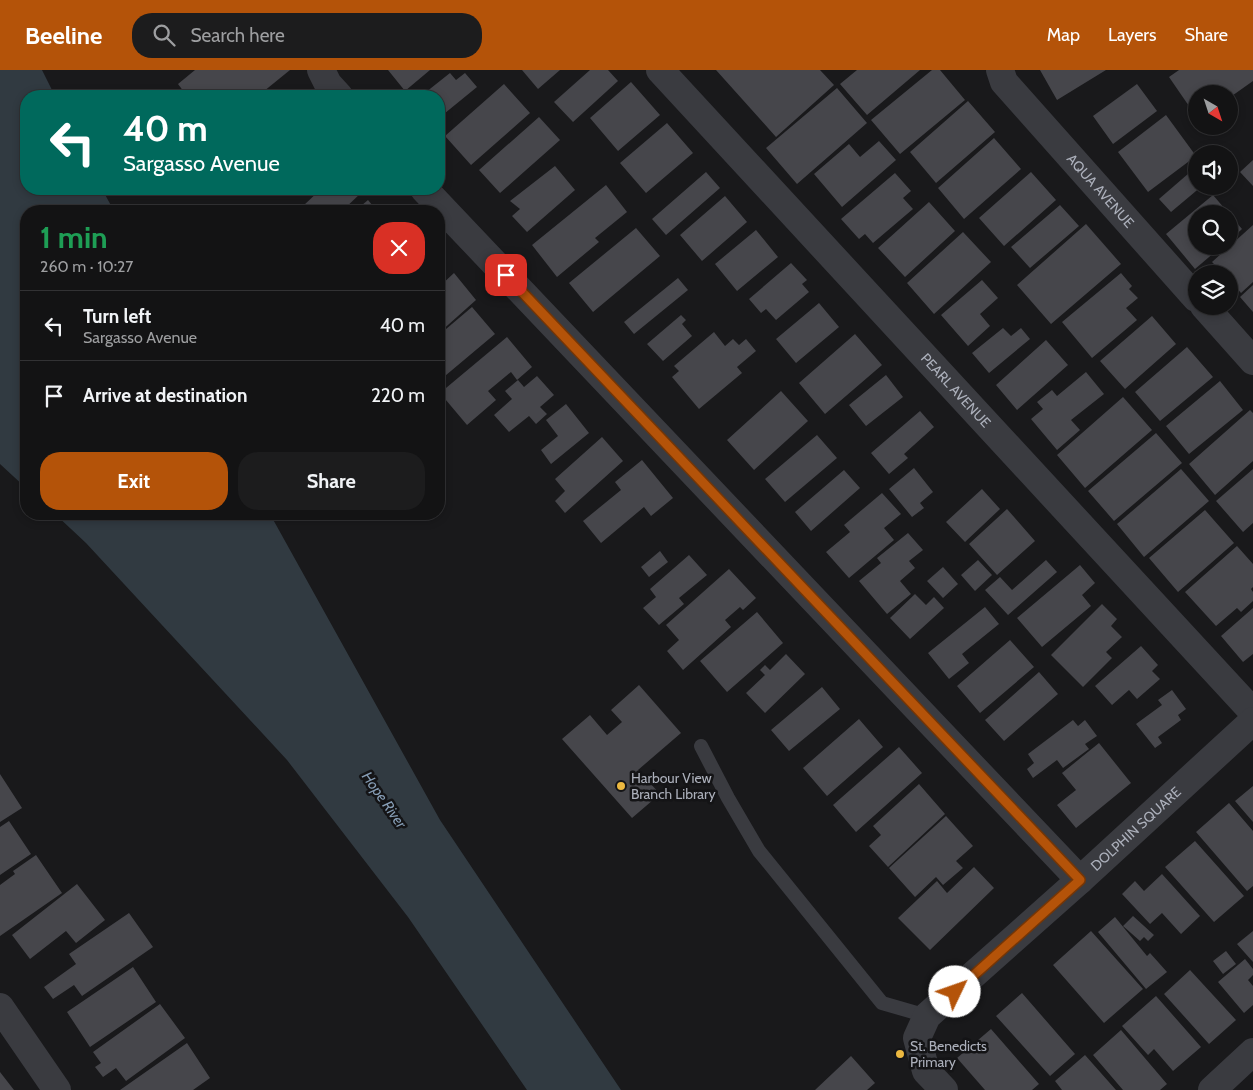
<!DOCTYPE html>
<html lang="en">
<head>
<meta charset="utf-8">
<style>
  body { margin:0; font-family:Cabin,sans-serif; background:#1c1c1d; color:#f1f3f6; height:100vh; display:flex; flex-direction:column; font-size:19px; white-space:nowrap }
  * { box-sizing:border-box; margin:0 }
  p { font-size:16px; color:#9d9ea0 }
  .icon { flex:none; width:28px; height:28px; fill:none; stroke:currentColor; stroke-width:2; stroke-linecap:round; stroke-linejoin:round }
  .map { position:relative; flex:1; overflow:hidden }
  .details { position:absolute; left:20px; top:135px; width:425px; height:315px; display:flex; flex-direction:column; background:#131314; border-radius:20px; box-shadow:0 2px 8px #0003,0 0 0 1px #323234 }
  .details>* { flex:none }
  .top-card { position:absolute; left:20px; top:20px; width:425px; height:105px; border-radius:20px; box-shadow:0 2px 8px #0003,0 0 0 1px #323234; background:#00695c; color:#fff; overflow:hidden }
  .needle { width:32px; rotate:141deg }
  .controls { position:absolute; left:1188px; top:15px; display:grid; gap:10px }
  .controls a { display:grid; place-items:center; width:50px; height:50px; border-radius:50%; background:#131314; box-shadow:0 2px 8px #0003,0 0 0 1px #323234; font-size:25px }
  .pin { position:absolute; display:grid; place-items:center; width:42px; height:42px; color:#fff; margin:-21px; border-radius:10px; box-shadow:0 2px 8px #0006 }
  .me { position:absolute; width:55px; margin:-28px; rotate:48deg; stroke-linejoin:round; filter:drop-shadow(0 0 4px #0008) }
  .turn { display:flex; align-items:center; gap:18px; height:105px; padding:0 20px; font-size:22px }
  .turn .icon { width:65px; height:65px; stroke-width:2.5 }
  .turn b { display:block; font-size:35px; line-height:42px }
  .round { display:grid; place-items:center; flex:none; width:52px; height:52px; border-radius:20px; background:#1c1c1d }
  .summary { display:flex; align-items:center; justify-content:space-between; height:85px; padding:0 20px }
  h1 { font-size:30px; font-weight:700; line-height:38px; color:#1e9e55 }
  .primary-button { display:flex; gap:10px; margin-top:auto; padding:10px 20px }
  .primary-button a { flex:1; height:58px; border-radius:20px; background:#b45309; color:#fff; font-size:20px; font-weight:700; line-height:58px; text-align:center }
  .primary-button a+a { background:#1c1c1d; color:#f1f3f6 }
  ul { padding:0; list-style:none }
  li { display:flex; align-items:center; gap:15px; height:70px; padding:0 20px; border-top:1px solid #323234 }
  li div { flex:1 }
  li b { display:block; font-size:19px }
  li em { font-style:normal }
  header { display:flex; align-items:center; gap:30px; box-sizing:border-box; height:70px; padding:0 25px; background:#b45309; color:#fff }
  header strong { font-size:24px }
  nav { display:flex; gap:28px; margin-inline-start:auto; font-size:18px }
  .search { width:350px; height:45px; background:#1c1c1d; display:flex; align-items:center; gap:12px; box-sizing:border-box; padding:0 18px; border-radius:20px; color:#9d9ea0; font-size:19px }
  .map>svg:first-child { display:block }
  .water { fill:#313a41 }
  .building { fill:#46464b }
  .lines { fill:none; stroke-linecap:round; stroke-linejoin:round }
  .service { stroke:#3a3b40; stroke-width:14 }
  .minor { stroke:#3a3b40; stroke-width:28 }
  .route-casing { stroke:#753606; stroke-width:12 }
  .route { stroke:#b45309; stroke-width:9 }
  .poi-dot { fill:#ecb840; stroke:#141416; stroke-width:2 }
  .labels { text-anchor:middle; stroke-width:5; stroke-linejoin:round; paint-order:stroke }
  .street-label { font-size:14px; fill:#acb0bb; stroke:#141416 }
  .poi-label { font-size:14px; fill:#acb0bb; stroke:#141416; text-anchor:start }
  .water-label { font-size:15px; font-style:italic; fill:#859cb4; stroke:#141416 }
</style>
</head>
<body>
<header>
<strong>Beeline</strong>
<div class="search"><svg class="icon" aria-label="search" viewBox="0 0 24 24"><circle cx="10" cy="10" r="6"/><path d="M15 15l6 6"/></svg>Search here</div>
<nav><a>Map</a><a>Layers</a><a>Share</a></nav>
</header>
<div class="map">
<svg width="1253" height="1020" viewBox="0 0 1253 1020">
  <rect width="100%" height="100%" fill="#19191b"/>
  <path class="water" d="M0,0H42L55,26H26V119H102L114,141H26V418L0,394Z
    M55,444H270L440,750L621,1020H527L408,847L287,690L86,473Z"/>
  <path class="building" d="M195,0H290L258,26H187L178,14Z
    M388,0H430L405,21Z
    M522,0H560L538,19Z
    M590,0H608L618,11L573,52L554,32Z
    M716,0H820L834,15L776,67Z
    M857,0H920L867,45L840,14Z
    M932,0H940L965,30L900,84L871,50Z
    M1040,0H1106L1057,30Z
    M1179,0H1253V11L1229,28V24H1226L1222,18L1213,24H1196V35L1191,39L1169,7Z
    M450,3L456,10L465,3L477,17L439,48V26H421Z
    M631,12L660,45L618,81L590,48Z
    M504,14L530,43L471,95L445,66Z
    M1137,14L1157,41L1113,74L1093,46Z
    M837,18L867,53L797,114L766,78Z
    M968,31L995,62L936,113L910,82Z
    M1166,45L1196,86L1148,122L1118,82Z
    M539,47L560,70L500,123L479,100Z
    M667,53L693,83L646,123L620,93Z
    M994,68L1021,99L964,149L938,118Z
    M879,71L896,90L842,137L814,104L849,74L860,87Z
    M1253,90V116L1240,102Z
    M555,96L575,120L527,162L512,146L520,139L510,131Z
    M1196,97V116H1202L1171,142L1159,129Z
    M706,102L720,118L666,165L652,149Z
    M1031,102L1056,130L1004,176L979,148Z
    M895,103L911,121L903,128L913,139L873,173L865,164L859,169L841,149Z
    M606,115L627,142L595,168L599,172L557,207L532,175Z
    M321,119H359L362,122L342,141H308L303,136Z
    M1213,125L1242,159L1229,171V144H1196V176H1222L1195,199L1166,164Z
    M725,126L747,152L702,191L680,165Z
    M368,130L377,141H355Z
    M929,132L955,161L905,207L878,178Z
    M1060,135L1079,156L1030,198L1011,177Z
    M1086,154L1121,194L1051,254L1017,215Z
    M1253,155V212L1241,223L1229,209V204H1224L1212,192Z
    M636,158L660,186L593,242L569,213Z
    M756,160L778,187L737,221L715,194Z
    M963,162L991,192L934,244L907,213Z
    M791,193L807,210L802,214L809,222L776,250L766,239L761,243L749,229Z
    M454,203L476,230L439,263V215L440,216Z
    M1121,203L1132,216L1129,219L1138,228L1126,238L1137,250L1092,288L1062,252Z
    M678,208L688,220L634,264L624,252Z
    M982,210L998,228L980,244L990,256L968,276L941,245Z
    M1253,215V242L1240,227Z
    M819,233L839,257L796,293L776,269Z
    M472,237L495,264L439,311V265Z
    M681,245L686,250L682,254L692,266L663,291L647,274Z
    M1152,246L1176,274L1125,319L1100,291Z
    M1003,258L1011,266L1021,258L1030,269L989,303L972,283Z
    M714,262L725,276L733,269L739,275L746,269L756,281L737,297L742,303L699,339L672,307L679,301L674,296Z
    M855,264L882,295L825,344L799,313Z
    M507,267L532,297L517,310L511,302L488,321L496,330L467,355L440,323Z
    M1046,270L1068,295L1017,340L996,315Z
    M1187,277L1213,307L1160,351L1135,322Z
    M1086,302L1104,324L1071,350L1080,360L1057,380L1031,349L1043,339L1037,332L1052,320L1057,326Z
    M886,305L903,327L866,356L849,335Z
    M537,306L554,325L540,337L547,344L536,354L529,346L509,362L494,345L512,329L505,321L518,310L524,317Z
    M1220,311L1243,340L1189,384L1166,356Z
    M781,321L808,351L754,400L727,370Z
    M1123,327L1152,360L1085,418L1057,385Z
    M566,334L589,363L551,394L541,380L558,366L546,350Z
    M1250,340L1253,343V391L1215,425L1189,394Z
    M920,341L934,357L904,384L908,388L889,404L871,383Z
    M1156,363L1182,393L1114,451L1088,421Z
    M817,365L837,388L785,432L765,409Z
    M602,367L623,391L565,443L555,431L565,421L555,409Z
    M642,390L673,428L651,446L644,437L601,473L583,451L621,420L615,412Z
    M914,398L933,422L920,433L924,438L912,447L889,419Z
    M1181,399L1209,431L1144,487L1117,454Z
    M1253,399V453L1243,462L1216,431Z
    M844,400L860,418L811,461L795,442Z
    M982,419L1000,439L965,472L946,452Z
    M882,423L901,444L884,458L894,470L849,508L826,482L850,462L844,455Z
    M1007,439L1035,471L997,505L969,474Z
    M1205,440L1234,473L1178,522L1149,488Z
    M908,463L923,480L909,491L915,498L900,511L911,524L887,544L859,511L881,493L877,488Z
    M1237,476L1253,494V517L1251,519L1253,522V531L1241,542L1237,538L1216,556L1185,522Z
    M660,481L668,492L649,507L641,497Z
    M689,485L707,505L679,528L684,534L659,555L643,538L656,527L650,519Z
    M978,490L992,505L975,521L961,505Z
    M1046,490L1057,502L1008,545L985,520L1000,507L1012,520Z
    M1080,495L1095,513L1082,525L1091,536L1042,577L1017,548Z
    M943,497L958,514L943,528L927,511Z
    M729,499L756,528L743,540L740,537L725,550L731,557L683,600L667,581L679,570L666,555Z
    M915,524L926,535L934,527L944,538L910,569L890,548Z
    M1102,534L1117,549L1111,556L1122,567L1106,582L1112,588L1083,617L1051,585Z
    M985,537L999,554L962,584L969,593L949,609L928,583Z
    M1253,538V584L1243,592L1221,566Z
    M757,542L783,573L727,622L700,591Z
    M1010,570L1034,597L980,643L957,616Z
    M1141,576L1158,595L1152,601L1160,609L1137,629L1129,620L1112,635L1095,616Z
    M786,584L805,604L765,643L746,623L765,605L760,600L765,595L770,600Z
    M1039,602L1058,624L1004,671L985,650Z
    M639,615L681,663L638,700L660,724L632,748L562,669L590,645L607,665L622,652L611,640Z
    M822,617L840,639L789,681L771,660Z
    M1172,620L1186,639L1178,645L1181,650L1158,667L1162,673L1155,678L1136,654L1162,635L1158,630Z
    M859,649L883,677L827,726L803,698Z
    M1073,650L1078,656L1085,650L1097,666L1085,674L1089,679L1063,698L1057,690L1033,708L1027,699L1034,693L1028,684Z
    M1099,673L1131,713L1076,758L1057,735L1076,720L1062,703Z
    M899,677L922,703L856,762L833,735Z
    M0,704L22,738L0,752Z
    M919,714L945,744L888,797L869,776L881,765L873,756Z
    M1253,716V752L1235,731Z
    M1229,733L1253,761V816L1247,821L1196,762Z
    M946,746L973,776L956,791L963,798L943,815L936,807L915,827L889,798Z
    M9,751L31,784L0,805V757Z
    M1195,771L1244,826L1214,852L1165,797Z
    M36,785L62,823L0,866V815L15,804L13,801Z
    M974,797L994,818L930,880L898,848L937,811L947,823Z
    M1162,804L1200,846L1181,864L1162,843L1150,854L1122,824L1135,811L1144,821Z
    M77,814L105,850L76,873L66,861L30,889L12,865Z
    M129,843L153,877L82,926L74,915L53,929L44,917L76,894L69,884Z
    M1133,846L1154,865L1148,871L1144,867L1140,871L1123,856Z
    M1115,847L1147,886L1150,883L1167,902L1146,919L1098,862Z
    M1091,861L1143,919L1104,953L1053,895Z
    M1253,861V892L1237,874Z
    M1226,881L1236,894L1223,904L1213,891Z
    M1245,889L1253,899V905L1248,910L1253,916V935L1244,943L1218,912Z
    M133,897L156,932L90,977L67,942Z
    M1190,900L1236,950L1209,974L1164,924Z
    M1022,923L1075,984L1050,1006L996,946Z
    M1156,926L1201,977L1173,1001L1154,979L1148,985L1122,956Z
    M160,934L185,968L126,1011L116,998L103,1007L95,997L101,993L93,982Z
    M991,959L1039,1014L1032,1020H985L957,988Z
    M1121,960L1167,1014L1160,1020H1123L1093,985Z
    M187,973L210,1008L193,1020H120Z
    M1085,985L1116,1020H1062L1055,1011Z
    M851,986L875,1013L867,1020H815Z
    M0,1002L14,1020H0Z"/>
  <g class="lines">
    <path class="service" d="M701,676L728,728L759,781L882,933L927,946"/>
    <g class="minor">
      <path d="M321,0L328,14L339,26"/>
      <path id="s1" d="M660,0L1253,642"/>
      <path id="s2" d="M1000,0L1004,12L1196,228"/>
      <path d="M424,119L1080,810"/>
      <path d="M1204,236L1253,291"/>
      <path d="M0,937L57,1020"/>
      <path id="s3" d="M944,1020L926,1001L917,968L927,946L1080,810L1253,651"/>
      <path d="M1212,1020L1253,982"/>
    </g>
  </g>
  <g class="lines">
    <defs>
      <path id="route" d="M506,205L1080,810L955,922"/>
    </defs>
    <use href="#route" class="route-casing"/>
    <use href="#route" class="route"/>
  </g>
  <g class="poi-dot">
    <circle cx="621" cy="716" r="5"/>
    <circle cx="900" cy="984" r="5"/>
  </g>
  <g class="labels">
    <g class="street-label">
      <text dy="5" stroke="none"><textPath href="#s2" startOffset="158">AQUA AVENUE</textPath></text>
      <text dy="5" stroke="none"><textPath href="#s1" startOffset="436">PEARL AVENUE</textPath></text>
      <text dy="5" stroke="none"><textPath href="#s3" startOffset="365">DOLPHIN SQUARE</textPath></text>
    </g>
    <g class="poi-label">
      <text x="631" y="713">Harbour View<tspan x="631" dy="16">Branch Library</tspan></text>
      <text x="910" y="981">St. Benedicts<tspan x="910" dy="16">Primary</tspan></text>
    </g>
    <g class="water-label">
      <text transform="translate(384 730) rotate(55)" y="5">Hope River</text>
    </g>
  </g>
</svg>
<div class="controls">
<a><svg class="needle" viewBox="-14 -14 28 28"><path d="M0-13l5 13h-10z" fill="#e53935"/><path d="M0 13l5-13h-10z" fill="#9d9ea0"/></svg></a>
<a><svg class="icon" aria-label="sound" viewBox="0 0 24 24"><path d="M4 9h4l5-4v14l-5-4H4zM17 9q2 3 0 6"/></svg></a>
<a><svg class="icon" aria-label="search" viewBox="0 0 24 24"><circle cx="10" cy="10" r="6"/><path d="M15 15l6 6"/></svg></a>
<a><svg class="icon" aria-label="layers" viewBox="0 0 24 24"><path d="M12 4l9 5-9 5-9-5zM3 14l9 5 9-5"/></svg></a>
</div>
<div class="pin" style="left:506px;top:205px;background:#d93025"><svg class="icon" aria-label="arrive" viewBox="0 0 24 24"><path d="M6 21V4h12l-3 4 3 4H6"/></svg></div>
<svg class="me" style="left:955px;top:922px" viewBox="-20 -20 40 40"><circle r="19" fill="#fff"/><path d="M0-13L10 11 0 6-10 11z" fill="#b45309"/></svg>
<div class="top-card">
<div class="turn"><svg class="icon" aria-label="left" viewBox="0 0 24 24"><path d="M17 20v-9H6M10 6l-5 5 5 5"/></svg><div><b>40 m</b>Sargasso Avenue</div></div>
</div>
<section class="details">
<div class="summary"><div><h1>1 min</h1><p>260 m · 10:27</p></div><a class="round" style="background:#d93025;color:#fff"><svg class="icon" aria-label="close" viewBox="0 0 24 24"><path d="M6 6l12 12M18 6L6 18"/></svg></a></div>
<ul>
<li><svg class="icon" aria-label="left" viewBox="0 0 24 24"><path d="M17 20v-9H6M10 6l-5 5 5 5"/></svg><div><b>Turn left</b><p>Sargasso Avenue</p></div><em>40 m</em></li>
<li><svg class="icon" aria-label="arrive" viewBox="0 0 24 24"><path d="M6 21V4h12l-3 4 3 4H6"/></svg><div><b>Arrive at destination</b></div><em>220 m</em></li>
</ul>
<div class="primary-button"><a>Exit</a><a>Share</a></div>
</section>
</div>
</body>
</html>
